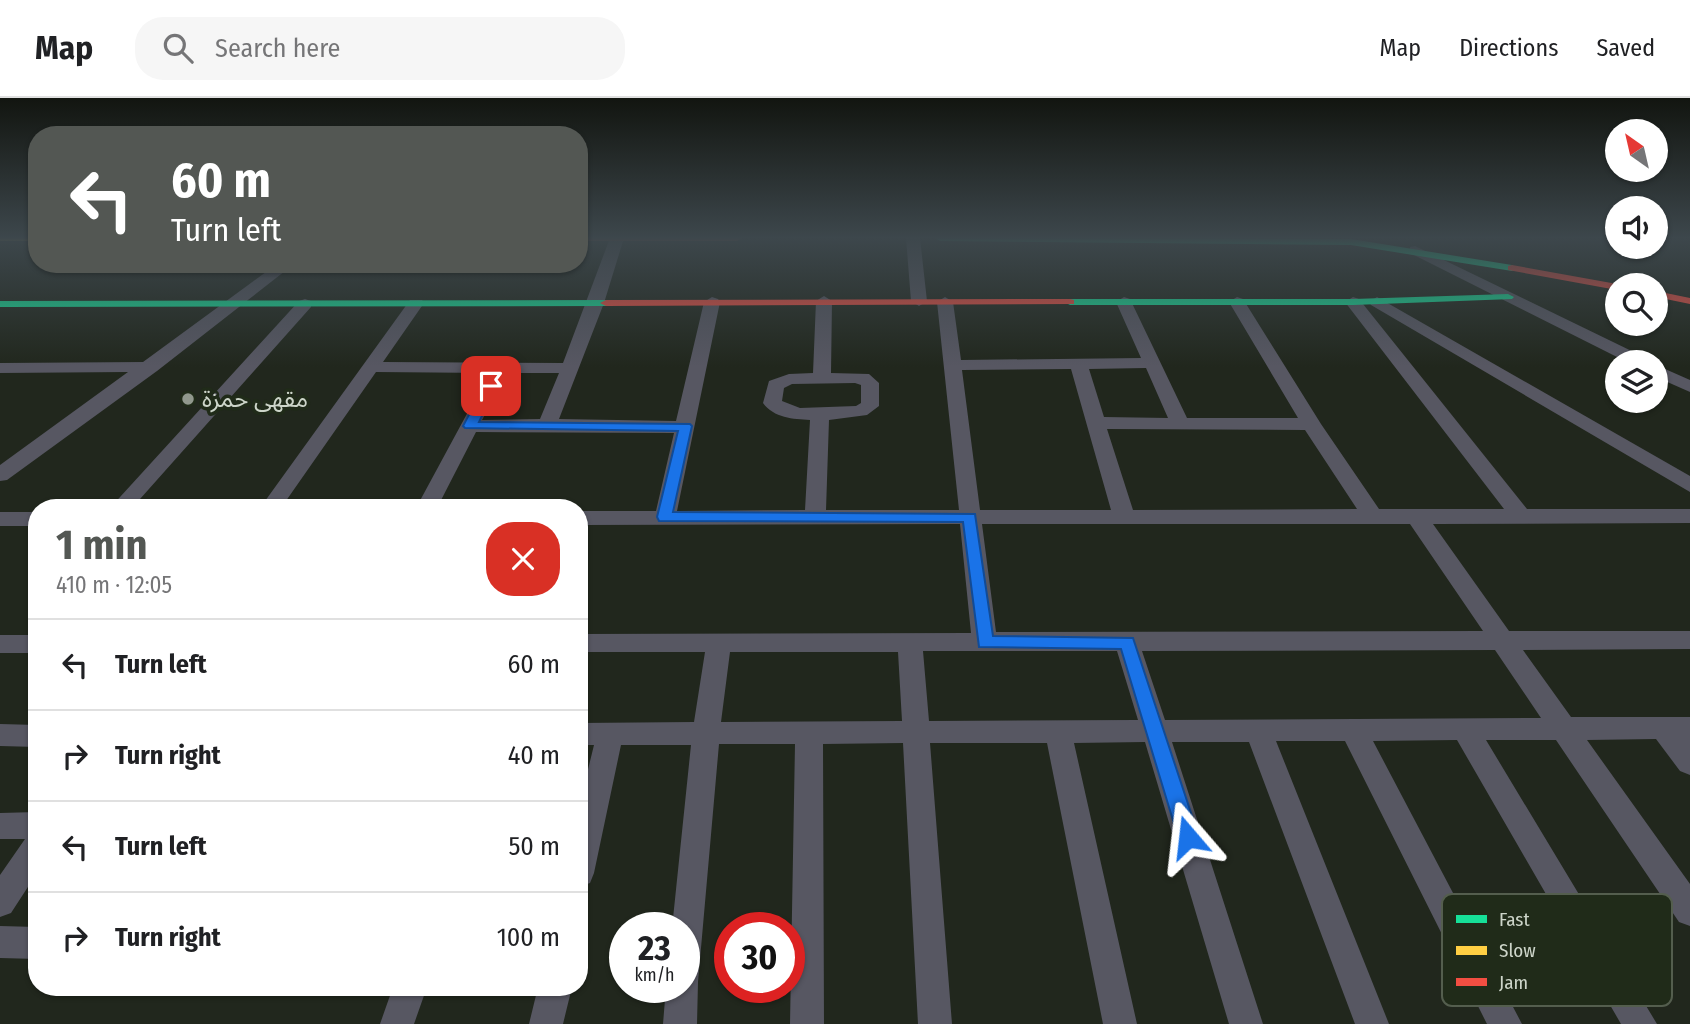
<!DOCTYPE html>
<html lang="en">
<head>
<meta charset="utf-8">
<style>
  body { margin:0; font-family:"Fira Sans Condensed","Noto Sans Arabic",sans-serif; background:#f6f6f6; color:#202124; height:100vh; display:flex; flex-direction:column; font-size:26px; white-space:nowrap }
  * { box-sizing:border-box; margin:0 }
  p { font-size:23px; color:#757577 }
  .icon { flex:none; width:38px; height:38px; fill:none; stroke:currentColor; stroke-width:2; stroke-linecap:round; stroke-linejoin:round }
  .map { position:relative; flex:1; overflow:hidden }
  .side { position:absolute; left:28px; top:401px; width:560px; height:497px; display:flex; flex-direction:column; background:#fff; border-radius:28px; box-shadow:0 2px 5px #0004 }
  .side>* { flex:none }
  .top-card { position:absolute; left:28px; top:28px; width:560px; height:147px; border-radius:28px; box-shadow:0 2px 5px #0004; background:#535753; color:#fff; overflow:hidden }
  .needle { width:46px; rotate:326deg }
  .tools { position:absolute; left:1605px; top:21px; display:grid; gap:14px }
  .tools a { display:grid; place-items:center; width:63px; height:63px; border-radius:50%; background:#fff; box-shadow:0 2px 5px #0004; font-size:35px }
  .speed { position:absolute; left:609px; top:814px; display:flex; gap:14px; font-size:35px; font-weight:700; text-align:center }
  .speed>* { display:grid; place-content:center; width:91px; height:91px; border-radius:50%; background:#fff; box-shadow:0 2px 5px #0004; line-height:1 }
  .speed small { font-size:18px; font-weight:400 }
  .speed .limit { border:10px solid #d22; background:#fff; color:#111 }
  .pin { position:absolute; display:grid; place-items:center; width:60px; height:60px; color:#fff; margin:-30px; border-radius:14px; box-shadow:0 4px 10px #0006 }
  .me { position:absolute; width:77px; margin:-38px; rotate:343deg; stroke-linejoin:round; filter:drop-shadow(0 0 5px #0008) }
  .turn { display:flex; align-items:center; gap:24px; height:147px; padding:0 28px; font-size:32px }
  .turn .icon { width:91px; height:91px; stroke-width:2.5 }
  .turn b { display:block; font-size:49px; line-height:60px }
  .round { display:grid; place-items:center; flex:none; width:74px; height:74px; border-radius:28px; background:#f6f6f6 }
  .overview { display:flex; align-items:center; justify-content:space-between; height:119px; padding:0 28px }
  h1 { font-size:42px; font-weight:700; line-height:52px; color:#535753 }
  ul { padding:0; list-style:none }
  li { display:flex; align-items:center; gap:21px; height:91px; padding:0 28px; border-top:2px solid #e0e0e0 }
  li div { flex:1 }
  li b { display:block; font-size:26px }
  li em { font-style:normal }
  header { display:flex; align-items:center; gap:42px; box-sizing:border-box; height:98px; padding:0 35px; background:#fff; border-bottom:2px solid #e0e0e0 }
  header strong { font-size:33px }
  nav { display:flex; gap:38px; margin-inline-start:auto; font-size:24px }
  .search { width:490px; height:63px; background:#f6f6f6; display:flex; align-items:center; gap:18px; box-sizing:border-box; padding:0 24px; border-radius:28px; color:#757577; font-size:26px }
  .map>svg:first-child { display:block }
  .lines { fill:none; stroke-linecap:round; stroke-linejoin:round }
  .street { fill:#575762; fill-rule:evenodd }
  .fast { fill:#16e098; fill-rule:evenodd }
  .slow { fill:#ffcf43; fill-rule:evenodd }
  .jam { fill:#f24e42; fill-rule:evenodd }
  .route { fill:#1a73e8; stroke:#114b97; stroke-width:2 }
  .poi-dot { fill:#91988d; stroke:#202b19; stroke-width:2.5 }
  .labels { text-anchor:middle; stroke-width:7; stroke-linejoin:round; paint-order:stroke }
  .poi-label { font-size:24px; fill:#cdd5c9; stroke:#202b19; text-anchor:start }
  .key { fill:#202b19; stroke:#545e4e; stroke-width:2 }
  .key-label { font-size:19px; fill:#cdd5c9 }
</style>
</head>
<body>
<header>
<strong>Map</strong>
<div class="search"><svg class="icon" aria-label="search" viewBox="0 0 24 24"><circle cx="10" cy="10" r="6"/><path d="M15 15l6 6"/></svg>Search here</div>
<nav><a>Map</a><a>Directions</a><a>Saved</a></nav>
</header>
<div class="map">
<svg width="1690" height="926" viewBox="0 0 1690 926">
  <rect width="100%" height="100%" fill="#21271d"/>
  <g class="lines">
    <path class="street" d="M610,140H624L604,205L559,321L676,323L704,204L712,199L718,201L720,204L677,413L805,412L810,322C793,321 774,320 763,305L769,283L789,276L813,275L816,203L824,198L832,203L831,275L869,276L879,285V308L867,317L829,322L826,412H959L937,204L945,199L953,204L961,262L1141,260L1116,204L1124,199L1130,201L1187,320H1298L1229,204L1237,199L1243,201L1321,326L1379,411H1504L1345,204L1353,199L1359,201L1527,411H1690V425L1433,426L1509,533H1690V551L1523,552L1571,619H1690V677L1680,673L1656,641L1587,642L1690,786V828L1679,824L1556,642H1486L1657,926H1621L1457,642L1373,643L1522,926H1487L1345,643H1276L1389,926H1355L1249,644H1172L1263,926H1229L1145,644L1074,645L1137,926H1103L1047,645H930L952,926H918L903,645L823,646L824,926H790L795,646H719L698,884L697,926H663L666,889H684V830H672L691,647H621L594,775L590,785L579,789V708L594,647H579V625L694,624L705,554H579V536L971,535L960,426L579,427V413H656L674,335L476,334L437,410H416L489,275L376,274L281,410H260L410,202H422L424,205L383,264L563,265ZM1146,270L1168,320L1104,319L1089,271ZM1071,271L1111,412H980L962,272ZM507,275H559L540,321L482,322ZM855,285L861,287V305L856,308L800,310L782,303L784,290L792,286ZM1107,331L1305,332L1357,411L1133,412ZM982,426H1410L1483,533L996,534ZM1495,552L1541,620L1165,622L1142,553ZM923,553H1117L1138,622L929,623ZM730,554H898L902,623L721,624Z
      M906,140H920L927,203L919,208L911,203Z
      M1415,148L1646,260L1649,264H1627L1410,155V149Z
      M277,166H294L157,273L7,382L0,383V367L128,274L0,275V265L143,264Z
      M1377,199L1690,378V394L1371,207L1369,204Z
      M305,201L311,203V209L132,410H110L299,203Z
      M1656,267L1690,282V294L1656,279Z
      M0,414H37V428H0Z
      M0,537H37V555H0Z
      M0,626L37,627V649L0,648Z
      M37,714V775L11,815L0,819V777L25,741H0V715Z
      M0,828L37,829V861L0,860Z
      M393,889H427L414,926H380Z
      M538,889H572L563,926H529Z"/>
    <path class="fast" d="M935,140L1351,141L1512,167L1517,170L1512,173L1351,147L940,143Z
      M1508,196L1514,199L1512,201L1353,207H1070L1064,204L1070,201H1353Z
      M0,203L606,202L612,205L606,208L0,209Z"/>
    <path class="slow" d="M0,140H37V143H0Z"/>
    <path class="jam" d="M579,140H742L737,143H579Z
      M1512,167L1617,186L1621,187H1617V192L1508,172V168Z
      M1656,193L1690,200V206L1656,199Z
      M1070,201L1074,202V206L606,208L600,205L606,202Z"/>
  </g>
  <linearGradient id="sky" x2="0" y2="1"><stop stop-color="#121510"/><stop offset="0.52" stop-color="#3d474c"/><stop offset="1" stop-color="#3d474c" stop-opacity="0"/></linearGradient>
  <rect width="1690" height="269" fill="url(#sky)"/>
  <path class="route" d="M491,285L497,288L479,324L690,326L692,328L673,414L975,416L993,538L1133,540L1199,739L1196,746L1188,748L1181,746L1178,739L1121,551L979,549L963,424L659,423L657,419L678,333L465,330L463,328L484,288Z"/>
  <circle class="poi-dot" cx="188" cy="301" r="7"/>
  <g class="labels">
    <g class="poi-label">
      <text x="202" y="309">مقهى حمزة</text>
    </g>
  </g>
  <rect x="1442" y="796" width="230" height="112" rx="10" class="key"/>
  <rect x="1456" y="817" width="31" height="8" fill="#16e098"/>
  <rect x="1456" y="848" width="31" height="9" fill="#ffcf43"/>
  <rect x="1456" y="880" width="31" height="8" fill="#f24e42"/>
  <g class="key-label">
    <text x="1499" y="828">Fast</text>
    <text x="1499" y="859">Slow</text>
    <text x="1499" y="891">Jam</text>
  </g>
</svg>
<div class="tools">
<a><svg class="needle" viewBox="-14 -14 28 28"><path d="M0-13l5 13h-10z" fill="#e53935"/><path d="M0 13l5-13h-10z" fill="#757577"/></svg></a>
<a><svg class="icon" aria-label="sound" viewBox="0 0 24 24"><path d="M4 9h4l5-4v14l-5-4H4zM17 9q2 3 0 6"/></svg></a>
<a><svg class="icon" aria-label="search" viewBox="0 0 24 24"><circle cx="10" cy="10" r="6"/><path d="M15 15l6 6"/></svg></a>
<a><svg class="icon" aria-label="layers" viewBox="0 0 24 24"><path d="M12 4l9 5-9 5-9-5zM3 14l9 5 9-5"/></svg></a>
</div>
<div class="speed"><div>23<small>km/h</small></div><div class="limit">30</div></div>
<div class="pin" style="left:491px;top:288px;background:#d93025"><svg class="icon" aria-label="arrive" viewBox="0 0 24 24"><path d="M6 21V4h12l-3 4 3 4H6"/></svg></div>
<svg class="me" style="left:1188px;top:739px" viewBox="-20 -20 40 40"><path d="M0-17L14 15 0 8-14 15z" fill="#1a73e8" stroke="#fff" stroke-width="4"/></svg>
<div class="top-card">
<div class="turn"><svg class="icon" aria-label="left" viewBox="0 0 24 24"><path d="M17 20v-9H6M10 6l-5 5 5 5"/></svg><div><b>60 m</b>Turn left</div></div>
</div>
<section class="side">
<div class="overview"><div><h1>1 min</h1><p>410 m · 12:05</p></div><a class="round" style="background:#d93025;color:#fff"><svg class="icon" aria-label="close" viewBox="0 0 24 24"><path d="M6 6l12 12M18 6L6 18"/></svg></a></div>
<ul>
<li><svg class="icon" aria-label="left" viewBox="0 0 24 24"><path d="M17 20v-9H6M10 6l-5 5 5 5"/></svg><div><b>Turn left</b></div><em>60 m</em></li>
<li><svg class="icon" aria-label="right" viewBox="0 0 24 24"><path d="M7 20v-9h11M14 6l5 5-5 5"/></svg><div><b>Turn right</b></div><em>40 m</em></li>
<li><svg class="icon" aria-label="left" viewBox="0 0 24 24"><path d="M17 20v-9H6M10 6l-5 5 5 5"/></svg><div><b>Turn left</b></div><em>50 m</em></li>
<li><svg class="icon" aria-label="right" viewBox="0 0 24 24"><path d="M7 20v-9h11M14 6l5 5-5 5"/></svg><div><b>Turn right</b></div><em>100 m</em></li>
</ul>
</section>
</div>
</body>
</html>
